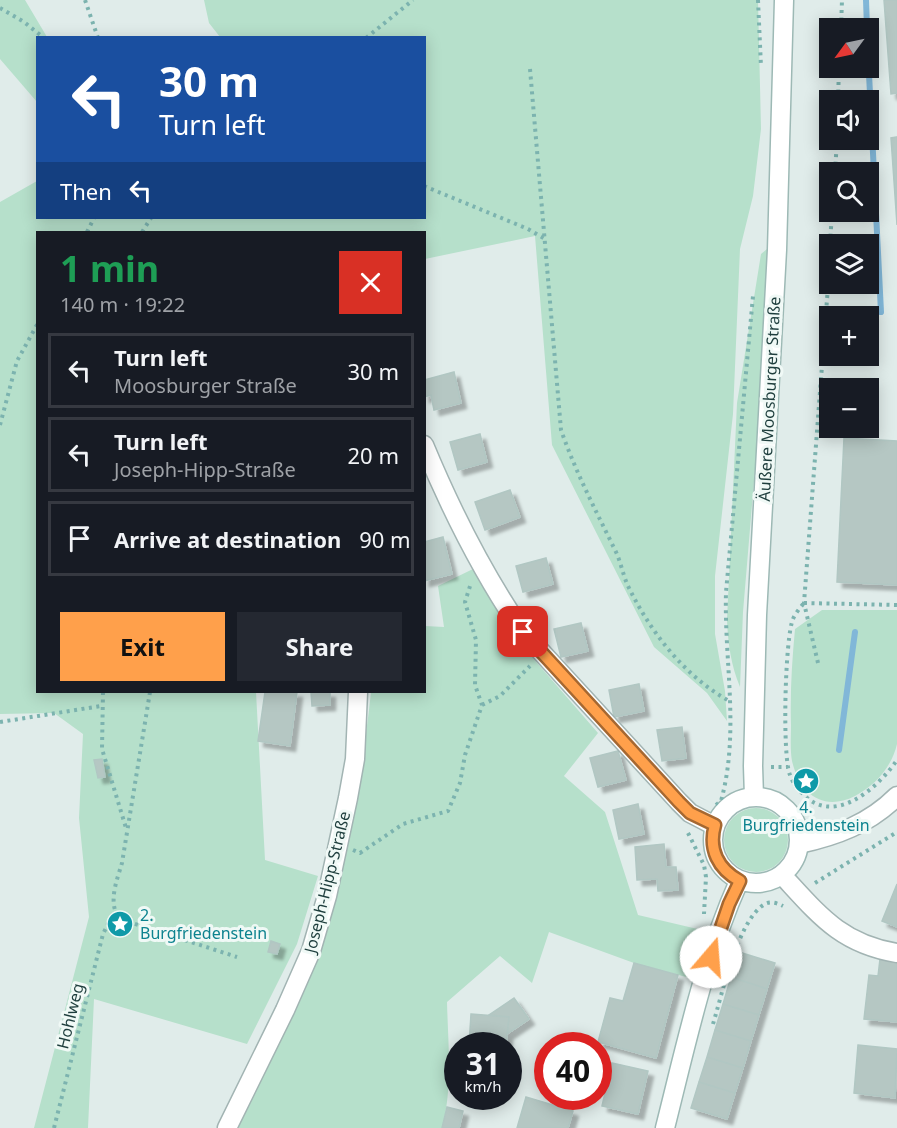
<!DOCTYPE html>
<html lang="en">
<head>
<meta charset="utf-8">
<style>
  body { margin:0; font-family:"Noto Sans",sans-serif; background:#242831; color:#f1f3f6; height:100vh; display:flex; flex-direction:column; font-size:22px; white-space:nowrap }
  * { box-sizing:border-box; margin:0 }
  p { font-size:20px; color:#9ea1a6 }
  .icon { flex:none; width:33px; height:33px; fill:none; stroke:currentColor; stroke-width:2; stroke-linecap:round; stroke-linejoin:round }
  .map { position:relative; flex:1; overflow:hidden }
  .drawer { position:absolute; left:36px; top:231px; width:390px; height:462px; display:flex; flex-direction:column; background:#171b24; border-radius:0px; box-shadow:0 3px 15px #0003 }
  .drawer>* { flex:none }
  .banner { position:absolute; left:36px; top:36px; width:390px; height:183px; border-radius:0px; box-shadow:0 3px 15px #0003; background:#1a4fa0; color:#fff; overflow:hidden }
  .needle { width:39px; rotate:237deg }
  .fabs { position:absolute; left:819px; top:18px; display:grid; gap:12px }
  .fabs a { display:grid; place-items:center; width:60px; height:60px; border-radius:0px; background:#171b24; box-shadow:0 3px 15px #0003; font-size:30px }
  .speed { position:absolute; left:444px; top:1032px; display:flex; gap:12px; font-size:30px; font-weight:700; text-align:center }
  .speed>* { display:grid; place-content:center; width:78px; height:78px; border-radius:50%; background:#171b24; box-shadow:0 3px 15px #0003; line-height:1 }
  .speed small { font-size:15px; font-weight:400 }
  .speed .limit { border:9px solid #d22; background:#fff; color:#111 }
  .pin { position:absolute; display:grid; place-items:center; width:51px; height:51px; color:#fff; margin:-26px; border-radius:12px; box-shadow:0 3px 9px #0006 }
  .me { position:absolute; width:66px; margin:-33px; rotate:18deg; stroke-linejoin:round; filter:drop-shadow(0 0 4px #0008) }
  .turn { display:flex; align-items:center; gap:21px; height:126px; padding:0 24px; font-size:27px }
  .turn .icon { width:78px; height:78px; stroke-width:2.5 }
  .turn b { display:block; font-size:42px; line-height:51px }
  .then { display:flex; align-items:center; height:57px; padding:0 24px; background:#0003; gap:12px; font-size:22px }
  .round { display:grid; place-items:center; flex:none; width:63px; height:63px; border-radius:0px; background:#242831 }
  .summary { display:flex; align-items:center; justify-content:space-between; height:102px; padding:0 24px }
  h1 { font-size:36px; font-weight:700; line-height:45px; color:#1e9e55 }
  .cta { display:flex; gap:12px; margin-top:auto; padding:12px 24px }
  .cta a { flex:1; height:69px; border-radius:0px; background:#ffa04b; color:#111; font-size:24px; font-weight:700; line-height:69px; text-align:center }
  .cta a+a { background:#242831; color:#f1f3f6 }
  ul { padding:0; list-style:none }
  li { display:flex; align-items:center; gap:18px; height:75px; margin:0 12px 9px; padding:0 12px; border:3px solid #363941; border-radius:0px }
  li div { flex:1 }
  li b { display:block; font-size:22px }
  li em { font-style:normal }
  .map>svg:first-child { display:block }
  .green { fill:#b6e0cb }
  .lines { fill:none; stroke-linecap:round; stroke-linejoin:round }
  .stream { stroke:#81b7d8; stroke-width:6 }
  .building { fill:#b5c7c3; stroke:#b1c7c3; stroke-width:1.5; filter:url(#shadow) }
  .street-casing { stroke:#a2b4b3; stroke-width:21 }
  .secondary-casing { stroke:#9db9b5; stroke-width:21 }
  .path { stroke:#7cb3af; stroke-width:4; stroke-dasharray:3 4.5; stroke-linecap:butt }
  .street { stroke:#fff; stroke-width:18 }
  .secondary { stroke:#fff; stroke-width:18 }
  .route-casing { stroke:#a66831; stroke-width:15 }
  .route { stroke:#ffa04b; stroke-width:10 }
  .labels { text-anchor:middle; stroke-width:6; stroke-linejoin:round; paint-order:stroke }
  .street-label { font-size:16px; fill:#1e3e3d; stroke:#f0f9f6 }
  .culture-label { font-size:16px; fill:#0d838f; stroke:#f0f9f6 }
</style>
</head>
<body>
<div class="map">
<svg width="897" height="1128" viewBox="0 0 897 1128">
  <defs>
    <filter id="shadow"><feDropShadow dx="5.5" dy="5.5" stdDeviation="1.5" flood-color="#0004"/></filter>
  </defs>
  <rect width="100%" height="100%" fill="#e0ecea"/>
  <path class="green" d="M0,0H25L47,37L38,38L37,102L0,59Z
    M204,0H758L761,129L753,196L740,249L733,414L715,576V634L725,691L727,721L707,693L654,647L552,445L535,236L425,259L424,232H38V692H256L265,860L318,876L297,944L247,1044L94,999L88,1128H34L89,917L79,818L83,734L54,713L0,714V202L37,181L38,218H424V38L220,37L209,23Z
    M774,243L743,612L740,687C731,665 728,644 727,620L737,403L761,254Z
    M473,569L511,633L598,733L564,776L605,812L638,915L706,931L690,978L634,963L549,932L532,983L500,956L447,1002C448,1044 453,1087 442,1128H238C262,1079 287,1030 305,979C339,886 361,789 371,692H424L425,626L444,627L438,586Z
    M822,610H897V744C892,766 876,785 855,796C823,812 800,794 792,761C790,750 791,736 791,725C790,692 792,661 795,629Z
    M724 840a32 32 0 1 1 64 0a32 32 0 1 1-64 0Z"/>
  <g class="lines">
    <path class="stream" d="M866,0L867,28
      M868,54L881,312
      M839,750L855,632"/>
  </g>
  <path class="building" d="M884,0H897V93L891,94Z
    M897,137V225L891,138Z
    M454,372L461,403L434,410L431,395L424,397V380Z
    M480,434L487,462L458,470L450,442Z
    M844,438L897,441V585L837,582Z
    M510,490L520,517L485,530L475,502Z
    M443,537L452,574L424,581V542Z
    M546,558L553,584L523,592L516,566Z
    M581,623L588,651L561,657L554,629Z
    M639,684L644,711L614,717L609,690Z
    M265,692H297L290,746L258,741Z
    M311,692H330V705L312,706Z
    M682,727L686,758L662,761L657,730Z
    M618,751L626,780L598,787L590,758Z
    M102,759L105,777L98,778L94,760Z
    M638,804L644,834L619,839L613,810Z
    M664,844L666,867H676L678,890L658,891L657,879L637,880L635,847Z
    M897,884V927L882,921Z
    M271,941L280,944L277,954L268,952Z
    M739,952L775,963L767,989L731,977Z
    M880,959L897,961V1022L864,1019L869,975L878,976Z
    M634,963L678,975L656,1058L598,1042L610,998L623,1001Z
    M731,977L767,989L759,1015L723,1004Z
    M514,998L529,1019L507,1034L509,1017L489,1015Z
    M723,1004L759,1015L751,1041L715,1030Z
    M471,1014L509,1017L506,1046H469Z
    M715,1030L751,1041L743,1068L707,1057Z
    M858,1045L897,1049L895,1098L854,1093Z
    M707,1057L743,1068L735,1093L699,1082Z
    M612,1063L648,1071L638,1114L602,1106Z
    M699,1082L735,1093L727,1119L691,1108Z
    M526,1097L573,1111L568,1128H517Z
    M447,1107L463,1111L459,1128H442Z"/>
  <g class="lines">
    <defs>
      <path id="street" d="M424,445C451,510 483,574 523,632L679,802L690,813L715,826
        M799,844C836,836 869,824 897,796
        M782,875C819,915 841,944 897,953
        M227,1128L285,1010L311,951L327,896L348,798L355,759L358,692"/>
      <path id="secondary" d="M713 840a43 43 0 1 1 86 0a43 43 0 1 1-86 0Z
        M754,797L753,766L757,615L777,250L784,0
        M665,1128C686,1045 704,959 739,881"/>
    </defs>
    <use href="#street" class="street-casing"/>
    <use href="#secondary" class="secondary-casing"/>
    <path class="path" d="M85,0L98,38
      M758,0L761,67
      M0,8L24,22L44,38
      M841,28L842,0
      M366,38L413,0
      M530,69L561,430C576,473 596,511 616,552C621,563 623,575 628,586C651,633 685,677 731,702
      M838,100L839,68
      M835,172L837,140
      M424,186L528,229L545,239
      M87,232L94,218
      M142,232L151,218
      M830,244L832,212
      M0,425L17,361L38,323
      M804,603L897,605
      M803,604C800,608 795,614 793,619C785,637 782,757 790,775C792,782 798,789 803,794C834,827 878,788 897,760
      M818,663L804,603L830,260
      M103,692L102,749L126,828
      M150,692L122,863C117,880 107,904 120,919L237,957
      M482,705L500,696L530,666
      M0,722L101,706
      M771,767H788
      M716,805L721,801C740,732 724,662 726,592L753,296
      M688,833L704,865L706,877L704,914
      M353,850L360,853L403,824L448,811L460,783L465,755L482,705L475,685L476,640L465,602L471,583
      M815,883L897,832
      M713,1024C722,995 738,919 765,904C771,901 777,903 783,906
      M54,1128L103,934L110,920L115,914"/>
    <use href="#street" class="street"/>
    <use href="#secondary" class="secondary"/>
  </g>
  <g class="lines">
    <defs>
      <path id="route" d="M523,632L679,802L690,813L715,825C708,849 718,869 740,881L729,904L711,957"/>
    </defs>
    <use href="#route" class="route-casing"/>
    <use href="#route" class="route"/>
  </g>
  <defs>
    <symbol id="sight-disc" viewBox="-11 -11 22 22"><circle r="9.5" fill="#0f9aa8" stroke="#f0f9f6"/><path d="M0-6L1.8-2.2L6-1.7L2.9 1.2L3.7 5.4L0 3.3L-3.7 5.4L-2.9 1.2L-6-1.7L-1.8-2.2Z" fill="#fff"/></symbol>
  </defs>
  <g fill-rule="evenodd">
    <use href="#sight-disc" x="791" y="766" width="30" height="30"/>
    <use href="#sight-disc" x="105" y="909" width="30" height="30"/>
  </g>
  <g class="labels">
    <g class="street-label">
      <text transform="translate(769 399) rotate(-87)" y="6">Äußere Moosburger Straße</text>
      <text transform="translate(327 882) rotate(-76)" y="6">Joseph-Hipp-Straße</text>
      <text transform="translate(70 1016) rotate(-76)" y="6">Hohlweg</text>
    </g>
    <g class="culture-label">
      <text x="806" y="813">4.<tspan x="806" dy="18">Burgfriedenstein</tspan></text>
      <text x="140" y="921" text-anchor="start">2.<tspan x="140" dy="18">Burgfriedenstein</tspan></text>
    </g>
  </g>
</svg>
<div class="fabs">
<a><svg class="needle" viewBox="-14 -14 28 28"><path d="M0-13l5 13h-10z" fill="#e53935"/><path d="M0 13l5-13h-10z" fill="#9ea1a6"/></svg></a>
<a><svg class="icon" aria-label="sound" viewBox="0 0 24 24"><path d="M4 9h4l5-4v14l-5-4H4zM17 9q2 3 0 6"/></svg></a>
<a><svg class="icon" aria-label="search" viewBox="0 0 24 24"><circle cx="10" cy="10" r="6"/><path d="M15 15l6 6"/></svg></a>
<a><svg class="icon" aria-label="layers" viewBox="0 0 24 24"><path d="M12 4l9 5-9 5-9-5zM3 14l9 5 9-5"/></svg></a>
<a>+</a>
<a>−</a>
</div>
<div class="speed"><div>31<small>km/h</small></div><div class="limit">40</div></div>
<div class="pin" style="left:523px;top:632px;background:#d93025"><svg class="icon" aria-label="arrive" viewBox="0 0 24 24"><path d="M6 21V4h12l-3 4 3 4H6"/></svg></div>
<svg class="me" style="left:711px;top:957px" viewBox="-20 -20 40 40"><circle r="19" fill="#fff"/><path d="M0-13L10 11 0 6-10 11z" fill="#ffa04b"/></svg>
<div class="banner">
<div class="turn"><svg class="icon" aria-label="left" viewBox="0 0 24 24"><path d="M17 20v-9H6M10 6l-5 5 5 5"/></svg><div><b>30 m</b>Turn left</div></div>
<div class="then">Then<svg class="icon" aria-label="left" viewBox="0 0 24 24"><path d="M17 20v-9H6M10 6l-5 5 5 5"/></svg></div>
</div>
<section class="drawer">
<div class="summary"><div><h1>1 min</h1><p>140 m · 19:22</p></div><a class="round" style="background:#d93025;color:#fff"><svg class="icon" aria-label="close" viewBox="0 0 24 24"><path d="M6 6l12 12M18 6L6 18"/></svg></a></div>
<ul>
<li><svg class="icon" aria-label="left" viewBox="0 0 24 24"><path d="M17 20v-9H6M10 6l-5 5 5 5"/></svg><div><b>Turn left</b><p>Moosburger Straße</p></div><em>30 m</em></li>
<li><svg class="icon" aria-label="left" viewBox="0 0 24 24"><path d="M17 20v-9H6M10 6l-5 5 5 5"/></svg><div><b>Turn left</b><p>Joseph-Hipp-Straße</p></div><em>20 m</em></li>
<li><svg class="icon" aria-label="arrive" viewBox="0 0 24 24"><path d="M6 21V4h12l-3 4 3 4H6"/></svg><div><b>Arrive at destination</b></div><em>90 m</em></li>
</ul>
<div class="cta"><a>Exit</a><a>Share</a></div>
</section>
</div>
</body>
</html>
